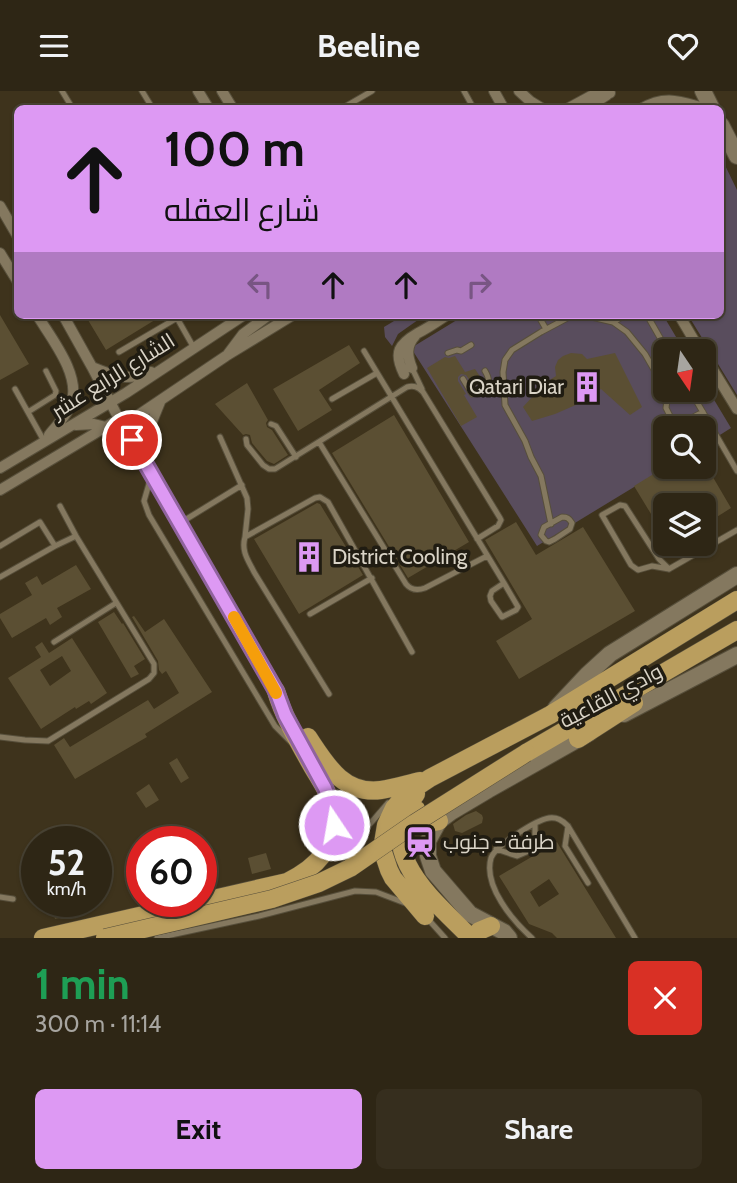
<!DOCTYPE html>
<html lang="en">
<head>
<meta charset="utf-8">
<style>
  body { margin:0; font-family:Cabin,Cairo,sans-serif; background:#362e1e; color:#f1f3f6; height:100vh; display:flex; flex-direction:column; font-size:26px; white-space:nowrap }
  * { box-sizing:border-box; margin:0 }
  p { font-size:23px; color:#a7a5a0 }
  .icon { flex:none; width:38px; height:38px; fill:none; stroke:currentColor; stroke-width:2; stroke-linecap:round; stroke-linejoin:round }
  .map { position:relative; height:847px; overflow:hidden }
  .details { display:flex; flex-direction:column; background:#2e2615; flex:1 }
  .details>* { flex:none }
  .banner { position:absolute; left:14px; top:14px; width:710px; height:214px; border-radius:10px; box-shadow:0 2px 5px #0004,0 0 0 2px #494334; background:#dd99f3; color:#111; overflow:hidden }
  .needle { width:46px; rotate:167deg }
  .fabs { position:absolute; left:653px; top:248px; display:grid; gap:14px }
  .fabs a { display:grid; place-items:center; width:63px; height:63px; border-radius:10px; background:#2e2615; box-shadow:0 2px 5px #0004,0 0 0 2px #494334; font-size:35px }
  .speed { position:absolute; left:21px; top:735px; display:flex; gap:14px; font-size:35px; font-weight:700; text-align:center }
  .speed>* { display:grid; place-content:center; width:91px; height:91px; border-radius:50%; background:#2e2615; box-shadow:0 2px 5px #0004,0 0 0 2px #494334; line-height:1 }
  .speed small { font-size:18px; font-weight:400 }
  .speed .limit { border:10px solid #d22; background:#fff; color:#111 }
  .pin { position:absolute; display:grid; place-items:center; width:60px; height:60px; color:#fff; margin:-30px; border:4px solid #fff; border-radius:50%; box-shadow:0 2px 7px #0007 }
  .me { position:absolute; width:77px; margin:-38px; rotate:348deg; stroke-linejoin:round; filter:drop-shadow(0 0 5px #0008) }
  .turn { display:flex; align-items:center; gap:24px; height:147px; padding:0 35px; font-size:32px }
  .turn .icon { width:91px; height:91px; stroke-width:2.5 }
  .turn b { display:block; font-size:49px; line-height:60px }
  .lanes { display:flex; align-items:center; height:66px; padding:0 35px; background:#0003; justify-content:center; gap:35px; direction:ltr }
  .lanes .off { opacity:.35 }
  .round { display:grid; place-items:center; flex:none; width:74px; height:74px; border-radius:10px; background:#362e1e }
  .head { display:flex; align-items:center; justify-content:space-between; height:119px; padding:0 35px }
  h1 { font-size:42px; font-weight:700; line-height:52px; color:#1e9e55 }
  .button { display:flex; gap:14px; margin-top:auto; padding:14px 35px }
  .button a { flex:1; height:80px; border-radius:10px; background:#dd99f3; color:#111; font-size:28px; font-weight:700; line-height:80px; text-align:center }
  .button a+a { background:#362e1e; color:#f1f3f6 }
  header { display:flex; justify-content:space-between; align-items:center; height:91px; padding:0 35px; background:#2e2615; font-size:32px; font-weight:700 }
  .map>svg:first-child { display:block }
  .green { fill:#594d5d }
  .building { fill:#5b4f33; fill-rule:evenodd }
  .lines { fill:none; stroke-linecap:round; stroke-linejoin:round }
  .lane-casing { stroke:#574f3b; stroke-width:7 }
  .street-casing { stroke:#574f3b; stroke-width:12 }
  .secondary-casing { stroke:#574f3b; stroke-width:18 }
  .primary-casing { stroke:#574f3b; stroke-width:19 }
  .lane { stroke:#84785f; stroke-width:5 }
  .street { stroke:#84785f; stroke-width:10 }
  .secondary { stroke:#84785f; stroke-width:16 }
  .primary { stroke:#ba9e5e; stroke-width:18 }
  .primary-bridge-casing { stroke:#574f3b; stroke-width:19; stroke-linecap:butt }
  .primary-bridge { stroke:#ba9e5e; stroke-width:18 }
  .route-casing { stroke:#90639e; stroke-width:18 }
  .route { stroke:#dd99f3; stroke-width:12 }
  .slow { stroke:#f59e0b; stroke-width:12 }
  .labels { text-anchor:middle; stroke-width:7; stroke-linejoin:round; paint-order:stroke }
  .street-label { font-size:21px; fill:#dad4c7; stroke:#201c12 }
  .poi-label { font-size:21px; fill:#dad4c7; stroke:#201c12; text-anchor:start }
</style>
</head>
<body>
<header><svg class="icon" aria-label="menu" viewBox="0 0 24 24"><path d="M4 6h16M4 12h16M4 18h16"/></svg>Beeline<svg class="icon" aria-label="heart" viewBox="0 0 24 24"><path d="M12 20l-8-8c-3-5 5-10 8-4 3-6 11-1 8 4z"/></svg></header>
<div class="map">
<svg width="737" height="847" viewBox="0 0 737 847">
  <rect width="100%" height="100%" fill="#3e331c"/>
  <path class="green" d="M721,66L737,99V304L688,224H721Z
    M395,224H425L398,243L392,255L385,246L384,236L394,230Z
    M465,224H663L685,261H665V299H704V292L731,337L704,354V338H665V376H667L537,455L411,257Z"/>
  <path class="building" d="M0,224L29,273L0,289Z
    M85,224H163L106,259Z
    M349,254L360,272L319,299L332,319L298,340L273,298Z
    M571,262L582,263L587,268L615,262L642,316L630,324L601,298L578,313L555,323L532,330L523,316L545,292L556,285L555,276L558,269L563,265Z
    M455,265L465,281L475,278L483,290L474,296L466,284L461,283L458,286V290L466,303L464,304L477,326L461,335L427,277L445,266L449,267Z
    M247,292L268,329L266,332L267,336L272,339L288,364L274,373L267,370L252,352L250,344L246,343L243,344L215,313Z
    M394,324L469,451L408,487L332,362Z
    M665,376H707L731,417L704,434V415H665V446L634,395Z
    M317,412L320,413L363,484L299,523L254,448Z
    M516,431L536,464L583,436L635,520L519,588L496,550L532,528L485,449Z
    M76,474L91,498L57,517L62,526L50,534L46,527L12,547L0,527V523L32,504L25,492L37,485L42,494Z
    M114,521L122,533L123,532L145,568L134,575L139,583L131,587L98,531Z
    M134,525L145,541L164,528L212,601L145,643L147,646L75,688L54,654L64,647L70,656L148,609L154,618L179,602L166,580L162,583L159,579L158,570L132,526Z
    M72,547L107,602L91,613L89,610L76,618L75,616L41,638L8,587L41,566L35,556L42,551L49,562ZM62,565L71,580L50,595L40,579Z
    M177,667L189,687L181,692L169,672Z
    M149,693L159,709L146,717L136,702Z
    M476,720L482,724L483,727L482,732L462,742L455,740L453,733L466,724Z
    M557,751L561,758L616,847H557L552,842L529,833L499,785ZM549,788L559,803L539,816L530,801Z
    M266,762L271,778L252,783L248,767Z
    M57,810H89L91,819L55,828L51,812Z"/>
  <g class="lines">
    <defs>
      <path id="lane" d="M62,0L73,18
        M142,0L153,18
        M464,0L474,18
        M341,18L372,0
        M178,224L177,227L194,257
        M538,224L546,238
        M647,224L663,252L672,261
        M613,231L626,224
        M364,260L504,492
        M119,261L177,227
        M448,262L457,259L461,260L471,254
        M412,277L422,298
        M463,288L472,303C484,297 494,295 485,280
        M15,298L44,350
        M690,299L737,380
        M332,308L377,282
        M667,309L684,299
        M28,321L55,304L56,300L46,280
        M271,333L276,335L296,366
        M220,346L247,407L248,418L245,446
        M246,348L247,354L263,374L269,378H275L407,296C414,294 418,296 423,301L500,427L501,429L498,435L477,448
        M319,351L406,493C411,499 417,500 425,497L487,465
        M151,386L144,410L149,424L275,635L291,651
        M562,426C567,426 569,427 572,432L570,438L555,448L549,451L546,450L541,444L544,436Z
        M180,432L242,394
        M551,433L541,385L531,366L525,350L505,314L503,281L505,269L512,259L541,241L573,224H583L613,231L627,241L645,263L664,296L667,309L666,317L674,333L678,334L703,321
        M0,455L40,431L55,455
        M669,478L659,468L625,415L620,414L602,424L631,474L638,479L652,475L669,478L737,439
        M0,486L55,455L76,445
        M504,492L518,516L516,519L502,526L491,510L490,505L492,500Z
        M310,523L372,487
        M54,551L116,512
        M329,603L254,481C248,469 241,460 245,446L315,407L320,406L328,411L412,561
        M0,646L25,649L48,650L149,588L154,582V573L76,445L60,415
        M568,735L565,755L588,792
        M496,758L517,765L531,759L535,751V733
        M345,771L369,734L388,712
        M0,806L13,808
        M427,827L445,847
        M157,847L259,825L355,800L376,801L405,812
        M532,847C513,830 483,795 491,767C495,755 536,729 549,727C557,726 562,729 568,735L635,847"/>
      <path id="street" d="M198,0L209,18
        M222,0L233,18
        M494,0L504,18
        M519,0L530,10L543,18
        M567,18L591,5L610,2
        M585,18L607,4
        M641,18C666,3 681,11 707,18
        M0,115L18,146
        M0,162L18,191
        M37,224C51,247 82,285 71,313C67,325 56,335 49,344
        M63,224L92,276L119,328L152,383L276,600
        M679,224L701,261
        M228,263L243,243L269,224
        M704,264L737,318
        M92,276C116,286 125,290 151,281
        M412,277C407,265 406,255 415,245
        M404,283C393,261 399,253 418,242C428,237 438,230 447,224
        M76,334L94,333L106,336L136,363
        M146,372L149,338L160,311
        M0,377L126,302L244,224
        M0,399L119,328L137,325L226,265L293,224"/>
      <path id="secondary" d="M703,0L712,18
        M721,34L737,65
        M556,617L587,584L610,563L737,484
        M624,623L737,564
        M509,847L504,841L470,823L433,780L428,765V750L439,730L451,721L488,699L589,642"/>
      <path id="primary" d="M308,646C326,673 343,704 381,699C394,697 407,693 420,690
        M578,648L634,612
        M526,662L737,539
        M416,703C371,761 433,808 471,847
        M416,718C419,729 428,733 439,730
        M425,825L393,787L389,779L383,761V752L386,734L394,717L406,703L430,687L550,624L737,509
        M43,847L287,791C318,776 340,753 332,715C329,701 320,689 313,677C299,652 284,627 276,600
        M477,847L479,840L491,835"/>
    </defs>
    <use href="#lane" class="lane-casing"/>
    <use href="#street" class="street-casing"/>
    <use href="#secondary" class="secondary-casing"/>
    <use href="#primary" class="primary-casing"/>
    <use href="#lane" class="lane"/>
    <use href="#street" class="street"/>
    <use href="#secondary" class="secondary"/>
    <use href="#primary" class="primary"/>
    <defs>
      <path id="primary-bridge" d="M105,847L272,808L319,792L350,777L415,732L526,662"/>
    </defs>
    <use href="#primary-bridge" class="primary-bridge-casing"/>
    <use href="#primary-bridge" class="primary-bridge"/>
  </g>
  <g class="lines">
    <defs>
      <path id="route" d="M132,349L276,600L285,624L325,697L332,715L334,734"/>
    </defs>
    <use href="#route" class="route-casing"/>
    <use href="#route" class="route"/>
    <path class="slow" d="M234,526L276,602"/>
  </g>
  <defs>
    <symbol id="building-bare" viewBox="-9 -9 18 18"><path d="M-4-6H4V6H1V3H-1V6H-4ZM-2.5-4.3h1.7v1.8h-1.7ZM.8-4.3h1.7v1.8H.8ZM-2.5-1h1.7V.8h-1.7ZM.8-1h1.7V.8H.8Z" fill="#dd99f3" stroke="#201c12" stroke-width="2.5" paint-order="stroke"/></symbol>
    <symbol id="station-bare" viewBox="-9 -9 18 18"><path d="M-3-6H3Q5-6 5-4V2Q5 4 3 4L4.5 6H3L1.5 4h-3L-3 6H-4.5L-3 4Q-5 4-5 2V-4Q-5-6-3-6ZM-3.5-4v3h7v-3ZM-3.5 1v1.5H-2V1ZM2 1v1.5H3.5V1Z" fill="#dd99f3" stroke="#201c12" stroke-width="2.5" paint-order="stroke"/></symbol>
  </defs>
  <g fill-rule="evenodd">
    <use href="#building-bare" x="565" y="274" width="44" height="44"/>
    <use href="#building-bare" x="287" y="444" width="44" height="44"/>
    <use href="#station-bare" x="398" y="729" width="44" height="44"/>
  </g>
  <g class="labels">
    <g class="street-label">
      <text transform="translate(113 285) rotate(-32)" y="7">الشارع الرابع عشر</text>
      <text transform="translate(611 605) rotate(-28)" y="7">وادي القاعية</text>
    </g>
    <g class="poi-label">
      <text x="564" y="303" text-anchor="end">Qatari Diar</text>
      <text x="332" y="473">District Cooling</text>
      <text x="443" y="758">طرفة - جنوب</text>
    </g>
  </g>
</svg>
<div class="fabs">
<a><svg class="needle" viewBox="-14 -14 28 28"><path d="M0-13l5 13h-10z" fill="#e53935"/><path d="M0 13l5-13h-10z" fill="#a7a5a0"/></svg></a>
<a><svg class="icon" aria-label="search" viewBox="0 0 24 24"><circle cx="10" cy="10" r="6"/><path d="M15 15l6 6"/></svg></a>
<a><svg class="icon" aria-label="layers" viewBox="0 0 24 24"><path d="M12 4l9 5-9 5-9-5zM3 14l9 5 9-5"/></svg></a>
</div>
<div class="speed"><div>52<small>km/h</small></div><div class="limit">60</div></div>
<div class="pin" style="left:132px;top:349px;background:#d93025"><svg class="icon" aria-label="arrive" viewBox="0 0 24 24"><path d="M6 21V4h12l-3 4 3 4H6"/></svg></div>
<svg class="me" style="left:334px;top:734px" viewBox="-20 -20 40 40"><circle r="17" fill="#dd99f3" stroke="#fff" stroke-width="3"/><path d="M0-11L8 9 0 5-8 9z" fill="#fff"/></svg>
<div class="banner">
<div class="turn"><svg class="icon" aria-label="ahead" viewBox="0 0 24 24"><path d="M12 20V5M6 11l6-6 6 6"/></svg><div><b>100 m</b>شارع العقله</div></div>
<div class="lanes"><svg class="icon off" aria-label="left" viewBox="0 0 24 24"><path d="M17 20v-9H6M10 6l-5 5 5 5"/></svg><svg class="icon" aria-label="ahead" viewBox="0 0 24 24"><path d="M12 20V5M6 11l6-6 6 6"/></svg><svg class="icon" aria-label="ahead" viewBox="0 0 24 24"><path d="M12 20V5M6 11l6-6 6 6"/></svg><svg class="icon off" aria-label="right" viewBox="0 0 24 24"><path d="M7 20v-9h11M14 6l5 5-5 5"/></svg></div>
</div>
</div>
<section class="details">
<div class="head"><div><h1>1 min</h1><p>300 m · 11:14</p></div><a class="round" style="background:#d93025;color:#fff"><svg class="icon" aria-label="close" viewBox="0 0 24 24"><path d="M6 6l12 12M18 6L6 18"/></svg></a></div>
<div class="button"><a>Exit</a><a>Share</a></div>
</section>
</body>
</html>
